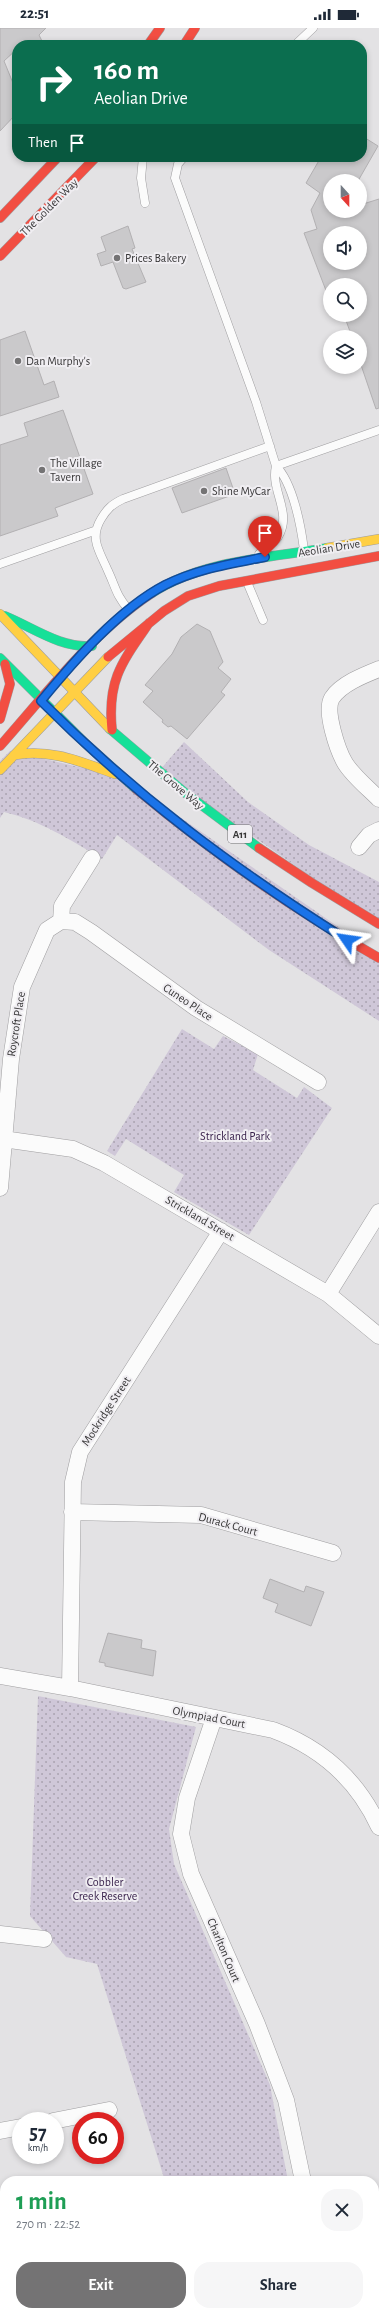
<!DOCTYPE html>
<html lang="en">
<head>
<meta charset="utf-8">
<style>
  body { margin:0; font-family:"Alegreya Sans",sans-serif; background:#f6f6f7; color:#1f2937; height:100vh; display:flex; flex-direction:column; font-size:15px; white-space:nowrap }
  * { box-sizing:border-box; margin:0 }
  p { font-size:13px; color:#747a83 }
  .icon { flex:none; width:22px; height:22px; fill:none; stroke:currentColor; stroke-width:2; stroke-linecap:round; stroke-linejoin:round }
  .map { position:relative; flex:1; overflow:hidden }
  .drawer { position:absolute; left:0px; top:2148px; width:379px; height:140px; display:flex; flex-direction:column; background:#fff; border-radius:16px 16px 0 0; box-shadow:0 2px 6px #0003 }
  .drawer>* { flex:none }
  .banner { position:absolute; left:12px; top:12px; width:355px; height:122px; border-radius:16px; box-shadow:0 2px 6px #0003; background:#0b6e4f; color:#fff; overflow:hidden }
  .needle { width:26px; rotate:159deg }
  .controls { position:absolute; left:323px; top:146px; display:grid; gap:8px }
  .controls a { display:grid; place-items:center; width:44px; height:44px; border-radius:50%; background:#fff; box-shadow:0 2px 6px #0003; font-size:20px }
  .speed { position:absolute; left:12px; top:2084px; display:flex; gap:8px; font-size:20px; font-weight:700; text-align:center }
  .speed>* { display:grid; place-content:center; width:52px; height:52px; border-radius:50%; background:#fff; box-shadow:0 2px 6px #0003; line-height:1 }
  .speed small { font-size:10px; font-weight:400 }
  .speed .limit { border:6px solid #d22; background:#fff; color:#111 }
  .pin { position:absolute; display:grid; place-items:center; width:34px; height:34px; color:#fff; margin:-41px -17px; border-radius:50% 50% 50% 0; rotate:-45deg; box-shadow:0 0 4px #0007 }
  .pin .icon { rotate:45deg }
  .me { position:absolute; width:44px; margin:-22px; rotate:302deg; stroke-linejoin:round; filter:drop-shadow(0 0 3px #0008) }
  .turn { display:flex; align-items:center; gap:14px; height:84px; padding:0 16px; font-size:18px }
  .turn .icon { width:52px; height:52px; stroke-width:2.5 }
  .turn b { display:block; font-size:28px; line-height:34px }
  .then { display:flex; align-items:center; height:38px; padding:0 16px; background:#0003; gap:8px; font-size:15px }
  .round { display:grid; place-items:center; flex:none; width:42px; height:42px; border-radius:16px; background:#f6f6f7 }
  .headline { display:flex; align-items:center; justify-content:space-between; height:68px; padding:0 16px }
  h1 { font-size:24px; font-weight:700; line-height:30px; color:#1e9e55 }
  .primary-button { display:flex; gap:8px; margin-top:auto; padding:8px 16px }
  .primary-button a { flex:1; height:46px; border-radius:16px; background:#747374; color:#fff; font-size:16px; font-weight:700; line-height:46px; text-align:center }
  .primary-button a+a { background:#f6f6f7; color:#1f2937 }
  .status { display:flex; justify-content:space-between; align-items:center; height:28px; padding:0 20px; background:#fff; direction:ltr }
  .status svg { height:11px; fill:currentColor }
  .map>svg:first-child { display:block }
  .green { fill:url(#green-dots) }
  .building { fill:#cac9cb; stroke:#b2b0b2; fill-rule:evenodd }
  .lines { fill:none; stroke-linecap:round; stroke-linejoin:round }
  .lane-casing { stroke:#9f9ea0; stroke-width:9 }
  .street-casing { stroke:#9f9ea0; stroke-width:17 }
  .fast-casing { stroke:#9f9ea0; stroke-width:10 }
  .slow-casing { stroke:#9f9ea0; stroke-width:10 }
  .jam-casing { stroke:#9f9ea0; stroke-width:10 }
  .lane { stroke:#fbfbfb; stroke-width:8 }
  .street { stroke:#fbfbfb; stroke-width:16 }
  .fast { stroke:#16e098; stroke-width:9 }
  .slow { stroke:#ffcf43; stroke-width:9 }
  .jam { stroke:#f24e42; stroke-width:9 }
  .route-casing { stroke:#114b97; stroke-width:10 }
  .route { stroke:#1a73e8; stroke-width:7 }
  .poi-dot { fill:#747374; stroke:#f0eef2; stroke-width:1.5 }
  .labels { text-anchor:middle; stroke-width:4; stroke-linejoin:round; paint-order:stroke }
  .shield { fill:#f0eef2; stroke:#6f6e70; stroke-width:1 }
  .shield-label { font-size:11px; font-weight:bold; fill:#383738 }
  .street-label { font-size:12px; fill:#383738; stroke:#f0eef2 }
  .poi-label { font-size:12px; fill:#383738; stroke:#f0eef2; text-anchor:start }
  .park-label { font-size:12px; fill:#39224c; stroke:#f0eef2 }
</style>
</head>
<body>
<div class="status"><b>22:51</b><svg viewBox="0 0 49 12"><path d="M0 12V9h3v3zM5 12V6h3v6zM10 12V3h3v9zM15 12V0h3v12zM26 1h20v11H26zM47 4h2v5h-2z"/></svg></div>
<div class="map">
<svg width="379" height="2288" viewBox="0 0 379 2288">
  <defs>
    <pattern id="green-dots" width="8" height="8" patternUnits="userSpaceOnUse"><rect width="8" height="8" fill="#cfc7d8"/><path d="M2 2h.1M6 6h.1" fill="none" stroke="#a9a2b0" stroke-width="1.8" stroke-linecap="round"/></pattern>
  </defs>
  <rect width="100%" height="100%" fill="#e3e2e4"/>
  <path class="green" d="M184,714L248,774L309,817L379,854V896L159,743Z
    M10,723L122,749L379,927V993L269,922L117,807L102,831C71,812 39,792 4,784L0,790V733Z
    M182,1001L214,1021L223,1008L258,1026L253,1042L297,1070L304,1059L332,1080L249,1207L174,1164L184,1147L126,1111L115,1128L107,1123Z
    M38,1668L196,1699L169,1801L174,1836L270,2057L288,2153H165L97,1936L66,1929L30,1888Z
    M374,2265L379,2267V2288H216L214,2283H374Z"/>
  <path class="building" d="M0,0H46L39,7L44,17H17V21L4,33L17,65V85L0,103Z
    M362,108L378,118L358,153H330V183H360V177L379,171V380L376,381L360,334V309H352L344,287H360V257H330V273L304,205L317,201L311,182L320,165L306,155L321,129H362ZM330,205H360V235H330Z
    M128,198L135,220L132,221L146,254L126,261L123,260L113,234L101,238L97,226L106,223L101,209Z
    M25,303L44,357L54,353L59,369L0,388V312Z
    M63,382L93,466L55,480L58,488L0,508V417L28,408L24,395Z
    M226,440L235,466L182,485L172,460Z
    M197,596L210,603L223,634L218,640L231,651L221,664L225,667L187,711L171,698L168,699L162,694L163,692L143,674L153,663L145,657L172,626L181,609Z
    M270,1551L304,1564L306,1558L324,1564L311,1598L275,1584L278,1576L263,1570Z
    M108,1605L142,1612L141,1620L156,1623L153,1648L105,1638V1635L99,1634Z"/>
  <g class="lines">
    <defs>
      <path id="lane" d="M295,17L313,0
        M143,129L141,150L145,175
        M184,129L178,136L175,150L256,374L276,438C293,455 301,498 304,522
        M276,438L379,402
        M259,526C264,521 274,515 278,509C293,484 270,463 276,438
        M0,536L94,503
        M247,554L263,592
        M128,581C116,567 116,560 108,543C100,524 89,511 101,491C107,481 112,476 123,471L270,418"/>
      <path id="street" d="M379,641C364,647 341,656 332,670C324,683 338,723 345,735C353,748 368,760 379,771
        M359,819L369,807L379,802
        M61,893L75,894L91,904L196,980L318,1054
        M3,1111L73,1121L104,1135L328,1266L379,1308
        M0,1160L11,1031L22,959L47,902L61,893L62,878L92,830
        M328,1266L379,1184
        M72,1484L201,1487L333,1525
        M0,1648L70,1660L273,1702C322,1720 357,1751 379,1799
        M70,1660L73,1454L80,1424L221,1203
        M214,1690L187,1770L181,1806L191,1846L257,1996L286,2072L303,2153
        M0,1906L44,1911
        M53,2093L109,2082
        M0,2103L21,2099
        M0,2287L2,2288
        M79,2288L100,2283"/>
      <path id="fast" d="M152,565C203,532 269,530 327,520
        M5,588C34,600 60,620 92,618
        M0,630L86,716L136,761
        M110,701L184,764L259,820"/>
      <path id="slow" d="M327,520L379,511
        M0,586L110,701
        M14,727C50,720 81,734 115,746
        M0,742L108,629"/>
      <path id="jam" d="M148,17L160,0
        M184,17L195,0
        M0,190L58,129
        M0,228L96,129
        M108,629L164,583L188,568L219,558L379,528
        M0,691L10,656L5,636
        M112,702C107,652 122,634 149,595
        M0,718C46,666 94,603 152,565
        M136,761C213,825 292,881 379,930
        M259,820L312,855L379,896"/>
    </defs>
    <use href="#lane" class="lane-casing"/>
    <use href="#street" class="street-casing"/>
    <use href="#fast" class="fast-casing"/>
    <use href="#slow" class="slow-casing"/>
    <use href="#jam" class="jam-casing"/>
    <use href="#lane" class="lane"/>
    <use href="#street" class="street"/>
    <use href="#fast" class="fast"/>
    <use href="#slow" class="slow"/>
    <use href="#jam" class="jam"/>
  </g>
  <g class="lines">
    <defs>
      <path id="route" d="M265,529C230,536 197,541 165,557C119,581 74,633 41,673C136,768 234,841 347,912"/>
    </defs>
    <use href="#route" class="route-casing"/>
    <use href="#route" class="route"/>
  </g>
  <g class="poi-dot">
    <circle cx="117" cy="230" r="4"/>
    <circle cx="18" cy="333" r="4"/>
    <circle cx="42" cy="442" r="4"/>
    <circle cx="204" cy="463" r="4"/>
  </g>
  <g class="labels">
    <rect class="shield" x="228" y="797" width="24" height="18" rx="3"/>
    <g class="shield-label">
      <text x="240" y="810">A11</text>
    </g>
    <g class="street-label">
      <text transform="translate(49 179) rotate(-45)" y="4">The Golden Way</text>
      <text transform="translate(329 520) rotate(-9)" y="4">Aeolian Drive</text>
      <text transform="translate(176 757) rotate(40)" y="4">The Grove Way</text>
      <text transform="translate(188 974) rotate(34)" y="4">Cuneo Place</text>
      <text transform="translate(16 996) rotate(-81)" y="4">Roycroft Place</text>
      <text transform="translate(200 1190) rotate(30)" y="4">Strickland Street</text>
      <text transform="translate(106 1383) rotate(-57)" y="4">Mockridge Street</text>
      <text transform="translate(228 1496) rotate(15)" y="4">Durack Court</text>
      <text transform="translate(209 1689) rotate(11)" y="4">Olympiad Court</text>
      <text transform="translate(224 1922) rotate(67)" y="4">Charlton Court</text>
    </g>
    <g class="poi-label">
      <text x="125" y="234">Prices Bakery</text>
      <text x="26" y="337">Dan Murphy's</text>
      <text x="50" y="439">The Village<tspan x="50" dy="14">Tavern</tspan></text>
      <text x="212" y="467">Shine MyCar</text>
    </g>
    <g class="park-label">
      <text x="235" y="1112">Strickland Park</text>
      <text x="105" y="1858">Cobbler<tspan x="105" dy="14">Creek Reserve</tspan></text>
    </g>
  </g>
</svg>
<div class="controls">
<a><svg class="needle" viewBox="-14 -14 28 28"><path d="M0-13l5 13h-10z" fill="#e53935"/><path d="M0 13l5-13h-10z" fill="#747a83"/></svg></a>
<a><svg class="icon" aria-label="sound" viewBox="0 0 24 24"><path d="M4 9h4l5-4v14l-5-4H4zM17 9q2 3 0 6"/></svg></a>
<a><svg class="icon" aria-label="search" viewBox="0 0 24 24"><circle cx="10" cy="10" r="6"/><path d="M15 15l6 6"/></svg></a>
<a><svg class="icon" aria-label="layers" viewBox="0 0 24 24"><path d="M12 4l9 5-9 5-9-5zM3 14l9 5 9-5"/></svg></a>
</div>
<div class="speed"><div>57<small>km/h</small></div><div class="limit">60</div></div>
<div class="pin" style="left:265px;top:529px;background:#d93025"><svg class="icon" aria-label="arrive" viewBox="0 0 24 24"><path d="M6 21V4h12l-3 4 3 4H6"/></svg></div>
<svg class="me" style="left:347px;top:912px" viewBox="-20 -20 40 40"><path d="M0-17L14 15 0 8-14 15z" fill="#1a73e8" stroke="#fff" stroke-width="4"/></svg>
<div class="banner">
<div class="turn"><svg class="icon" aria-label="right" viewBox="0 0 24 24"><path d="M7 20v-9h11M14 6l5 5-5 5"/></svg><div><b>160 m</b>Aeolian Drive</div></div>
<div class="then">Then<svg class="icon" aria-label="arrive" viewBox="0 0 24 24"><path d="M6 21V4h12l-3 4 3 4H6"/></svg></div>
</div>
<section class="drawer">
<div class="headline"><div><h1>1 min</h1><p>270 m · 22:52</p></div><a class="round"><svg class="icon" aria-label="close" viewBox="0 0 24 24"><path d="M6 6l12 12M18 6L6 18"/></svg></a></div>
<div class="primary-button"><a>Exit</a><a>Share</a></div>
</section>
</div>
</body>
</html>
